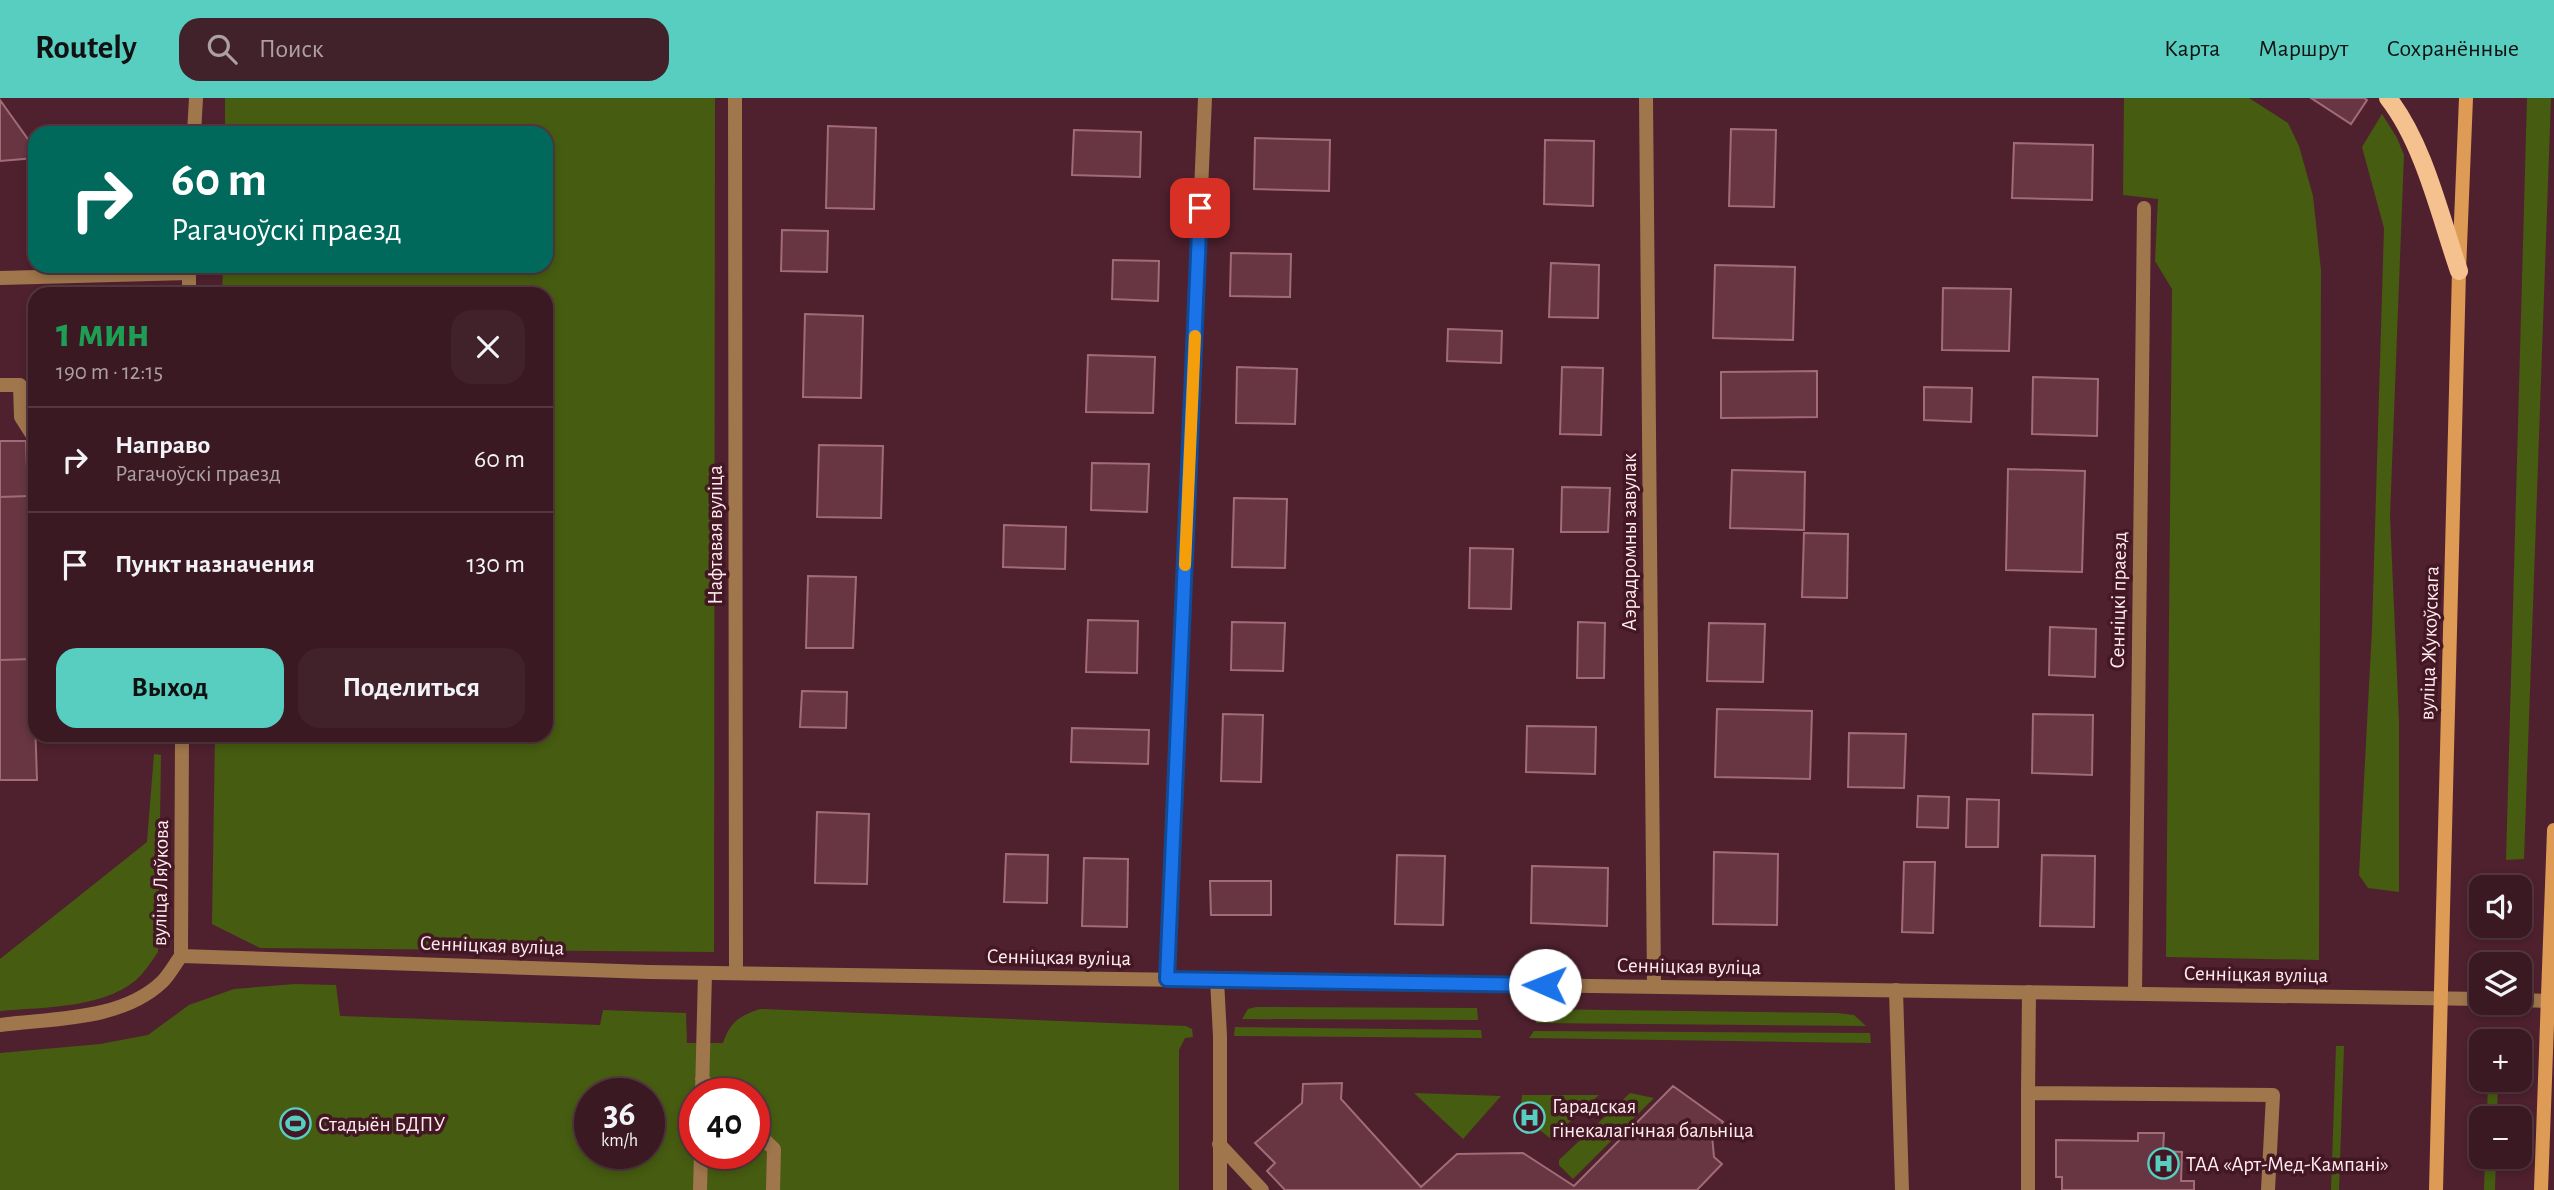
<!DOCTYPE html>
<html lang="ru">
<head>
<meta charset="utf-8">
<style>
  body { margin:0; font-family:"Alegreya Sans",sans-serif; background:#42222a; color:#f1f3f6; height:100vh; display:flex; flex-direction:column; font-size:26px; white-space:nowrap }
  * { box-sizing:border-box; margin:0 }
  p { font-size:23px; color:#aca0a5 }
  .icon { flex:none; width:38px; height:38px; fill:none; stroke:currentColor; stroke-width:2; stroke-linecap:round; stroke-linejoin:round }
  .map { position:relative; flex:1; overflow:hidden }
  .side { position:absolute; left:28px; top:189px; width:525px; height:455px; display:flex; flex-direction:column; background:#3b1922; border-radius:21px; box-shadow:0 4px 10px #0003,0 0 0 2px #543840 }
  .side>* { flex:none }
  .hud { position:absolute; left:28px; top:28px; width:525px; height:147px; border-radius:21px; box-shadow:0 4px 10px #0003,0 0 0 2px #543840; background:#00695c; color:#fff; overflow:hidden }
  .tools { position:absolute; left:2469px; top:777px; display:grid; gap:14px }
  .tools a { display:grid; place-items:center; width:63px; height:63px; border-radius:14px; background:#3b1922; box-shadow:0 4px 10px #0003,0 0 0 2px #543840; font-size:35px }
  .speed { position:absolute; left:574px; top:980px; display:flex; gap:14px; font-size:35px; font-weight:700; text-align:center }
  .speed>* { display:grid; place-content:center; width:91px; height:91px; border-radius:50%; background:#3b1922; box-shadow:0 4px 10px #0003,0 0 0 2px #543840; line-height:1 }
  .speed small { font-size:18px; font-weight:400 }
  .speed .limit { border:10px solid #d22; background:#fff; color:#111 }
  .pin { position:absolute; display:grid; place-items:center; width:60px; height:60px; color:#fff; margin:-30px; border-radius:14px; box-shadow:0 4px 10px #0006 }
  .me { position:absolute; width:77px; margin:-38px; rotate:271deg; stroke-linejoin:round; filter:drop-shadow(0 0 5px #0008) }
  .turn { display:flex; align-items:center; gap:24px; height:147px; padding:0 28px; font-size:32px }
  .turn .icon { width:91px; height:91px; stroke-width:2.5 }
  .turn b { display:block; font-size:49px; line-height:60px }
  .round { display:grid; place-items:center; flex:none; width:74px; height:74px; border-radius:21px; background:#42222a }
  .headline { display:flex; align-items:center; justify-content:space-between; height:119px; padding:0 28px }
  h1 { font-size:42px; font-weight:700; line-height:52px; color:#1e9e55 }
  .cta { display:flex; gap:14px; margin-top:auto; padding:14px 28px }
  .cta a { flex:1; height:80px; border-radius:21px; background:#58cec1; color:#111; font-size:28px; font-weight:700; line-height:80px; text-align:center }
  .cta a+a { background:#42222a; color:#f1f3f6 }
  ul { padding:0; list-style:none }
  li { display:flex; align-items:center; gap:21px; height:105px; padding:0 28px; border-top:2px solid #543840 }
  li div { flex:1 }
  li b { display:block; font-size:26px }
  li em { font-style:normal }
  header { display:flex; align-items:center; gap:42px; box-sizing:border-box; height:98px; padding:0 35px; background:#58cec1; color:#111 }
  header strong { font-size:33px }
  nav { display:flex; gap:38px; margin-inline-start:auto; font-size:24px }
  .search { width:490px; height:63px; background:#42222a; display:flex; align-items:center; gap:18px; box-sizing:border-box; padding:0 24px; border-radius:21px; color:#aca0a5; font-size:26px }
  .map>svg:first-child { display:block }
  .green { fill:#465c10; fill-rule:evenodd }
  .building { fill:#673642; stroke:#a16b77; stroke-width:2 }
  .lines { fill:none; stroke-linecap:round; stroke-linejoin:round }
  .service { stroke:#a0764c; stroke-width:14 }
  .minor { stroke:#a0764c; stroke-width:14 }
  .tertiary { stroke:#a0764c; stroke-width:14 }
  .secondary { stroke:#de9b55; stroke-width:14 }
  .primary { stroke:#f5c18f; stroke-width:18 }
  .route-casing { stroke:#114b97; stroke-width:18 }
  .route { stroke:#1a73e8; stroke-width:12 }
  .slow { stroke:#f59e0b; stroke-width:12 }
  .labels { text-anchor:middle; stroke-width:7; stroke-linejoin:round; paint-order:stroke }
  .street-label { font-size:21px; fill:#ffecef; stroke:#441724 }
  .poi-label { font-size:21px; fill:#ffecef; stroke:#441724; text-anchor:start }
</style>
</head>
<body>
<header>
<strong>Routely</strong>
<div class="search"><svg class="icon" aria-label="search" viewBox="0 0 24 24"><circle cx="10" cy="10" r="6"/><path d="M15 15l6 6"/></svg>Поиск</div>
<nav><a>Карта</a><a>Маршрут</a><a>Сохранённые</a></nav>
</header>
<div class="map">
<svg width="2554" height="1092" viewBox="0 0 2554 1092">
  <rect width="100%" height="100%" fill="#4f212e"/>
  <path class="green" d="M225,0H715L714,854L260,850L212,826L215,637H546V196H222L223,168H546V35H225Z
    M2124,0H2249L2288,25L2299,48L2313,98L2321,172L2319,862L2166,859L2172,191L2155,163L2158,101L2123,97Z
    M2527,0H2551L2524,761L2506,762Z
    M2382,16L2397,40L2404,57L2390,418L2399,624V794L2368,790L2359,777L2372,531L2384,130L2362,49Z
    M154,656L161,657L158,854C153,861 148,869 142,876C111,911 42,909 0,913V861L147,744Z
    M295,886L336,887L340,918L600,927L603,912L686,915L687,945H723C730,924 739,918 760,911L1186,928L1192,931L1193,939L1185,940L1179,952V1092H0V955L100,946L148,937L189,907L234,891ZM590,996H649V1055H590ZM695,996H754V1055H695Z
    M1256,909L1477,910L1478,922L1242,921L1248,911Z
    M1535,911L1837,915L1854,917L1866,928L1536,925Z
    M1235,929L1481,932L1482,940L1234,938Z
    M1534,933L1870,935L1871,945L1529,940Z
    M2336,948H2344L2339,1092H2331Z
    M2488,982H2498L2497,1020H2487Z
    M1414,995L1501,998L1463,1041Z
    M1630,995L1654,1000L1573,1081L1559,1067V1062Z
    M1522,997H1599L1551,1041L1520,1016Z
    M2485,1059H2496L2495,1092H2484Z"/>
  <path class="building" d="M2311,0H2364L2367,2L2351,26Z
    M0,2L35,51V60L0,63Z
    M828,28L876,30L874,111L826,110Z
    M1731,31L1776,32L1774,109L1729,108Z
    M1074,32L1141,34L1140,79L1072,77Z
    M1255,40L1330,42L1329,93L1254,91Z
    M1545,42L1594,43L1593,108L1544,106Z
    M2014,45L2093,47L2092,102L2012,100Z
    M782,132L828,133L827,174L781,173Z
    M1231,155L1291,156L1290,199L1230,198Z
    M1113,162L1159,163L1158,203L1112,201Z
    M1551,165L1599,167L1598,220L1549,219Z
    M1715,167L1795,169L1793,242L1713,240Z
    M1943,190L2011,191L2009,253L1942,252Z
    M805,216L863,218L861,300L803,299Z
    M1448,231L1502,233L1501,265L1447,263Z
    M1088,257L1155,259L1153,315L1086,314Z
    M1237,269L1297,271L1295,326L1236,325Z
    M1562,269L1603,270L1601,337L1560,336Z
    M1817,273V319L1721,320V274Z
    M2033,279L2098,281L2097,338L2032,336Z
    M1924,289L1972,290L1971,324L1924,322Z
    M0,343H26L28,398L0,399Z
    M819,347L883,348L881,420L817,419Z
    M1092,365L1149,366L1147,414L1091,412Z
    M2008,371L2085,373L2082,474L2006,472Z
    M1732,372L1805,374L1804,432L1730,430Z
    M1562,389L1610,390L1608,434H1561Z
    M28,398L33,561L0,562V399Z
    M1234,400L1287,401L1285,470L1232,469Z
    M1004,427L1066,429L1065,471L1003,469Z
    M1804,435L1848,436L1847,500L1802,499Z
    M1470,450L1513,451L1511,511L1469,510Z
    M808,478L856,479L853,550H806Z
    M1088,522L1138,523L1137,575L1086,574Z
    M1232,524L1285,525L1283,573L1231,572Z
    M1578,524L1605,525L1604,580H1577Z
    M1709,525L1765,526L1763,584L1707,583Z
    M2050,529L2096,531L2095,579L2049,577Z
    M33,561L37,682H0V562Z
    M802,593L847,594L846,630L800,629Z
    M1717,611L1812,613L1810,681L1715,679Z
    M1223,616L1263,617L1261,684L1221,683Z
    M2033,616L2093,617L2092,677L2032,675Z
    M1527,628L1596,629L1595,676L1526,674Z
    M1072,630L1149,632L1148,666L1071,664Z
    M1849,635L1906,636L1904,690L1848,689Z
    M1918,698L1949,699L1948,730L1917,729Z
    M1967,701L1999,702L1998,749H1966Z
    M817,714L869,716L867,786L815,785Z
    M1714,754L1778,756L1777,827L1713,826Z
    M1006,756L1048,757L1047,805L1004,804Z
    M1397,757L1445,758L1443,827L1395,826Z
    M2042,757L2095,758L2094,829L2040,828Z
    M1084,760L1128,761L1127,829L1082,828Z
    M1904,764H1935L1933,835L1902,834Z
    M1532,768L1608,770L1607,828L1531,825Z
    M1210,783H1271V817H1211Z
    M1342,985L1341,1001L1421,1089L1457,1056L1523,1055L1574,1088L1673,988L1723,1024L1712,1037L1714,1059L1722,1066L1697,1092H1285L1267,1073L1275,1065L1255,1045L1302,1005L1303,986Z
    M2138,1035H2164L2163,1053L2182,1054L2181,1083H2194V1092H2062V1079H2056V1042L2138,1043Z"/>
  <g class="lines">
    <path class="service" d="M0,180L189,175
      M0,287H20L21,319L35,341
      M1217,882L1220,938V1092
      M1896,892L1902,1092
      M2029,894L2028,995L2273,997L2268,1092
      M702,981L717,996
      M2028,995V1092
      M702,996L705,875
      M754,1032L774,1051L773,1092
      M1219,1046L1262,1092
      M700,1092L701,1055"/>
    <path class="minor" d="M735,0L736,875
      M1646,0L1654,888
      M194,35L196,0
      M189,196V168
      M1167,881L1205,0
      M2135,895L2144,110
      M0,927C52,920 121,923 162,884C169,877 175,866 181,858L182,637"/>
    <path class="tertiary" d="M181,858L649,874L2482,901
      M2520,902L2549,903"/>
    <path class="secondary" d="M2436,1092L2459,173L2466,0
      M2541,1092L2554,732"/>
    <path class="primary" d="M2388,0C2424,46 2440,118 2459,173"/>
  </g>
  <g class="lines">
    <defs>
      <path id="route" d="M1200,110L1167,881L1545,887"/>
    </defs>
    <use href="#route" class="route-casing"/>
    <use href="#route" class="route"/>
    <path class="slow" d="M1185,467L1195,238"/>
  </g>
  <defs>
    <symbol id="hospital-ring" viewBox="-11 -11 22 22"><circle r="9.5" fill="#441724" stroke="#58cec1" stroke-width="1.5"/><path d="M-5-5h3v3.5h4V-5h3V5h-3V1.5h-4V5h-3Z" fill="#58cec1"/></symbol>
    <symbol id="stadium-ring" viewBox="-11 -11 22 22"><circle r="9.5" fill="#441724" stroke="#58cec1" stroke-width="1.5"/><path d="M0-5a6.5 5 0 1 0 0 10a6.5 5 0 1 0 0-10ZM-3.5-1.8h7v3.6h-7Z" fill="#58cec1"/></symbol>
  </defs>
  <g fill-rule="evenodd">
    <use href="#hospital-ring" x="1512" y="1002" width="35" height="35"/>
    <use href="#stadium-ring" x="278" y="1008" width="35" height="35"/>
    <use href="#hospital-ring" x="2146" y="1048" width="35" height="35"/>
  </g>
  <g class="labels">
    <g class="street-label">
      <text transform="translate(715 437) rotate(-90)" y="7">Нафтавая вуліца</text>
      <text transform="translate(1629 444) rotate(-90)" y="7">Аэрадромны завулак</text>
      <text transform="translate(2118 502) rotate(-89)" y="7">Сенніцкі праезд</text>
      <text transform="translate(2429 545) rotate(-88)" y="7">вуліца Жукоўскага</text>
      <text transform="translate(160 785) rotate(-89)" y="7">вуліца Ляўкова</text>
      <text transform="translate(492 847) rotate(2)" y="7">Сенніцкая вуліца</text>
      <text transform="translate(1059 859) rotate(1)" y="7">Сенніцкая вуліца</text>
      <text transform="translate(1689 868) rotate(1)" y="7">Сенніцкая вуліца</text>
      <text transform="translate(2256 876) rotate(1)" y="7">Сенніцкая вуліца</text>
    </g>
    <g class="poi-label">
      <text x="1552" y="1015">Гарадская<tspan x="1552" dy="24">гінекалагічная бальніца</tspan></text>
      <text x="318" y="1033">Стадыён БДПУ</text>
      <text x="2186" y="1073">ТАА «Арт-Мед-Кампані»</text>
    </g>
  </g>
</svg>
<div class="tools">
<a><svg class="icon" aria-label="sound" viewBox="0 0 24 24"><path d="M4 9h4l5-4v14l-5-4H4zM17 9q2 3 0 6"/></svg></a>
<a><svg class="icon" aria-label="layers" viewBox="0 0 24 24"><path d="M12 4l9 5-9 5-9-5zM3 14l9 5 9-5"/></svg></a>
<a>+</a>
<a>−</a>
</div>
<div class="speed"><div>36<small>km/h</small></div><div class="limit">40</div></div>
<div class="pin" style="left:1200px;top:110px;background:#d93025"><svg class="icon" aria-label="arrive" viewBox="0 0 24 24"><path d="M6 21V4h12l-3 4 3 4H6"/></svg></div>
<svg class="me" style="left:1545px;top:887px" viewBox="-20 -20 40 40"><circle r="19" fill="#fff"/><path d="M0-13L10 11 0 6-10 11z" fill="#1a73e8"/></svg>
<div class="hud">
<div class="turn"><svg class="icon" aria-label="right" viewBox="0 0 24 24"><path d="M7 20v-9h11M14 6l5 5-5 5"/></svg><div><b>60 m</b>Рагачоўскі праезд</div></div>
</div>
<section class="side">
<div class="headline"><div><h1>1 мин</h1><p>190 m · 12:15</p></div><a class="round"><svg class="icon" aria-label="close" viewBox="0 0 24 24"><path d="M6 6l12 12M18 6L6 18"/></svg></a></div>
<ul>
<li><svg class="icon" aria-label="right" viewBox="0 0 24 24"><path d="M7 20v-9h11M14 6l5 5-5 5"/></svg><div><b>Направо</b><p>Рагачоўскі праезд</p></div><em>60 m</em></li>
<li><svg class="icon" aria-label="arrive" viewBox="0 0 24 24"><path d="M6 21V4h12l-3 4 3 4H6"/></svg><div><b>Пункт назначения</b></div><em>130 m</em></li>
</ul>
<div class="cta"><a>Выход</a><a>Поделиться</a></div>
</section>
</div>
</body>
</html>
